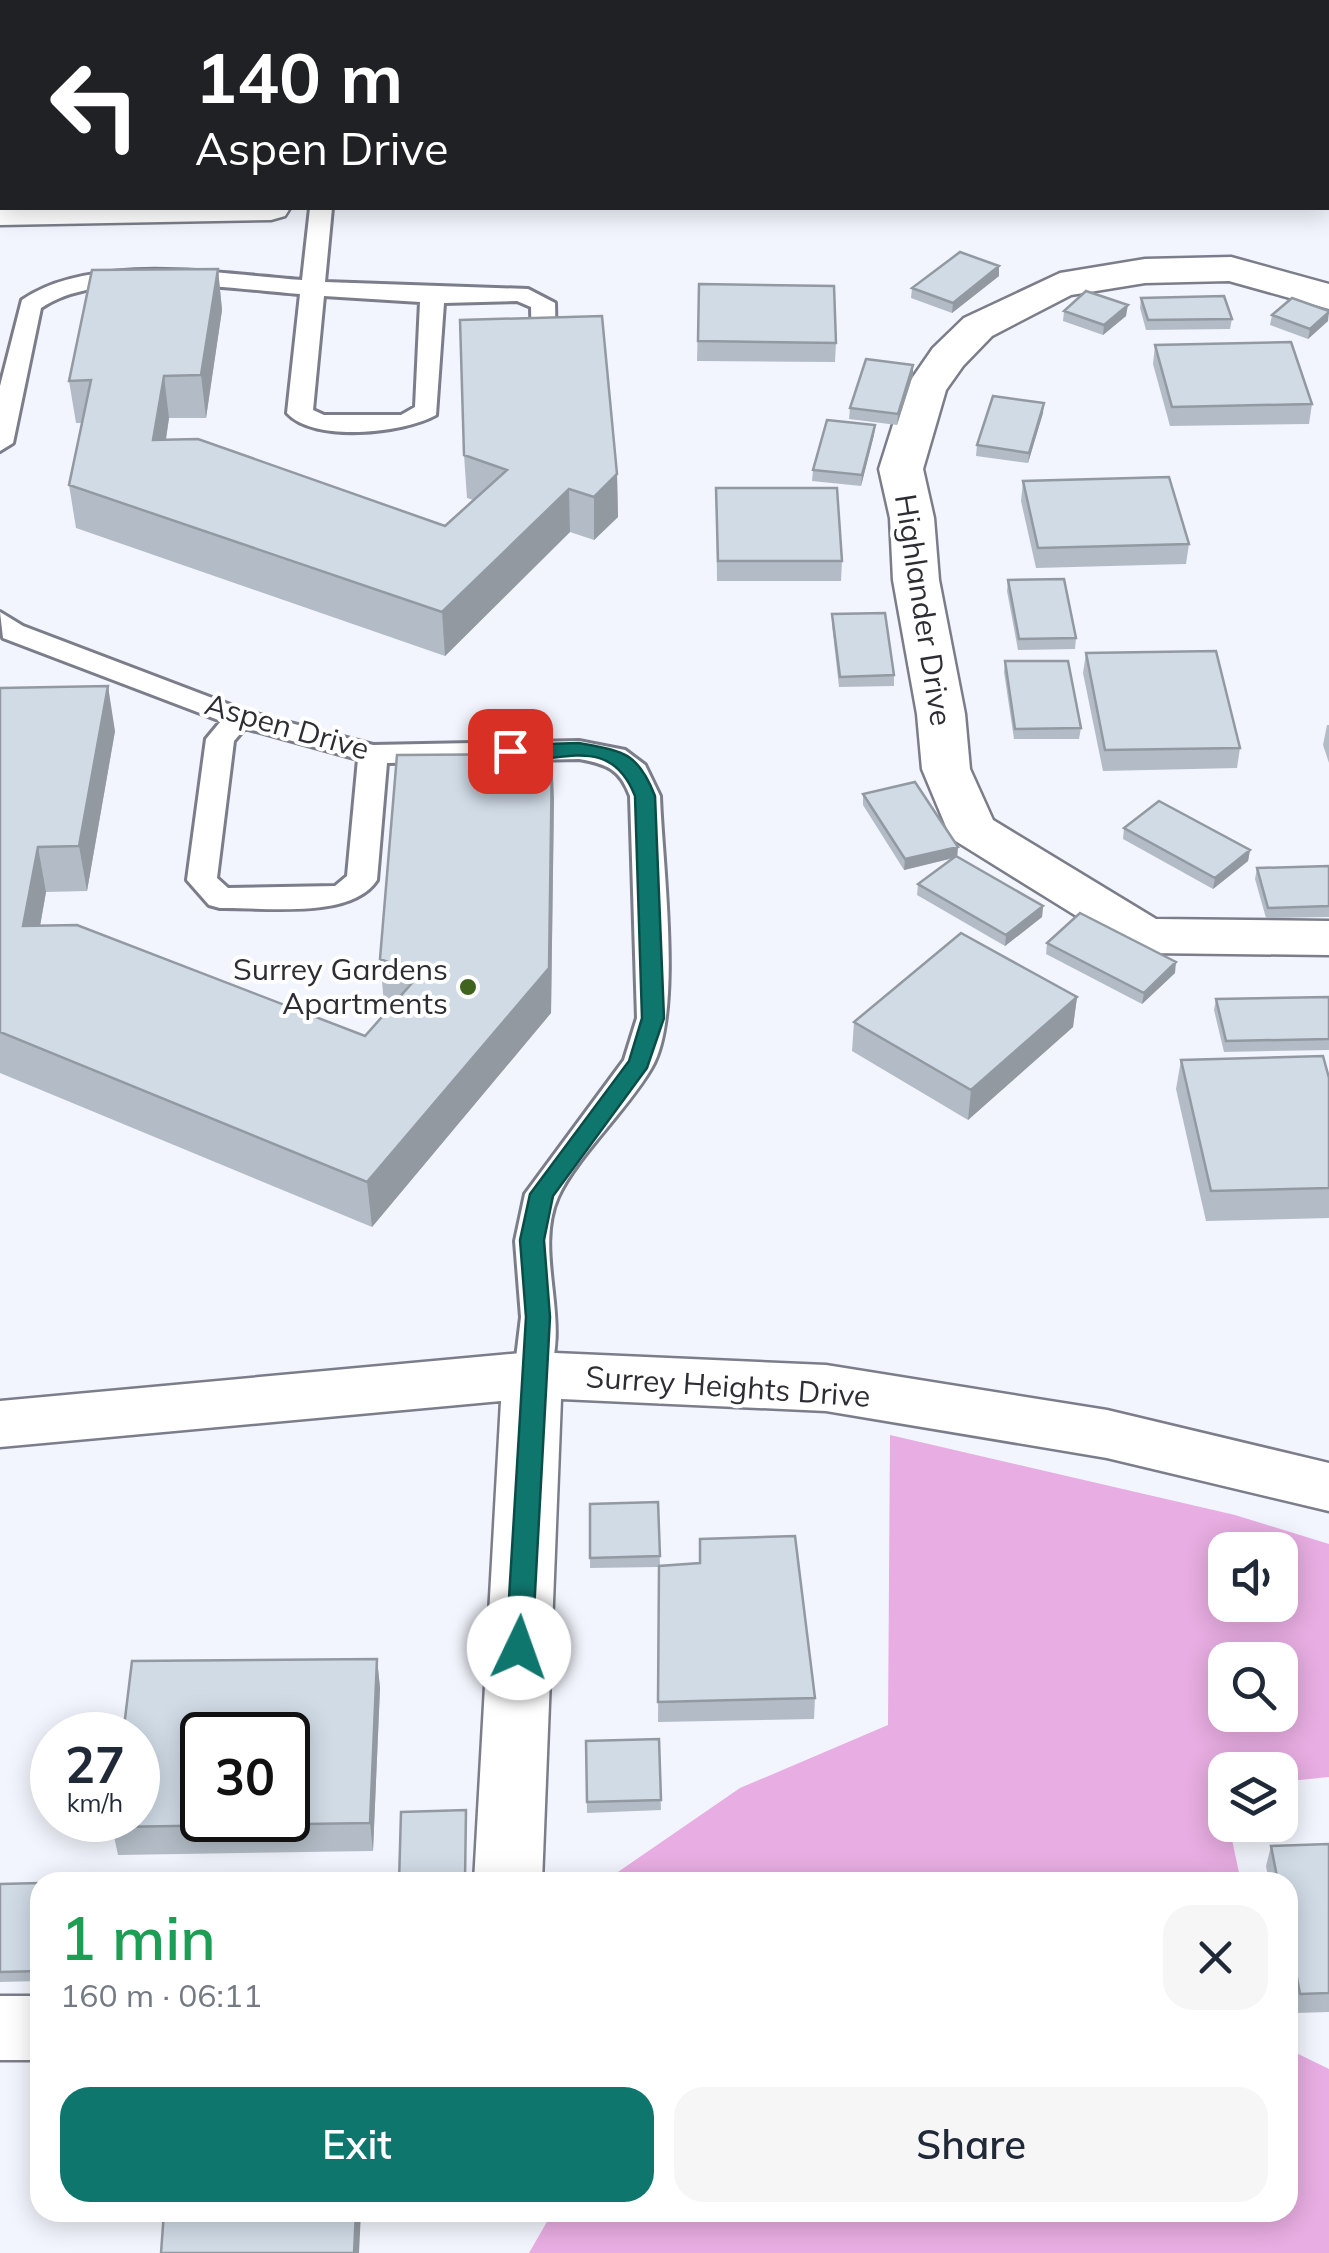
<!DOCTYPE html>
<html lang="en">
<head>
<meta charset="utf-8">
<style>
  body { margin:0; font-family:Mulish,sans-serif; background:#f6f6f7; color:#1f2937; height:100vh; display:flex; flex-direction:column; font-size:38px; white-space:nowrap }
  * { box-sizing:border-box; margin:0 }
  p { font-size:32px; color:#747a83 }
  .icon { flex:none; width:55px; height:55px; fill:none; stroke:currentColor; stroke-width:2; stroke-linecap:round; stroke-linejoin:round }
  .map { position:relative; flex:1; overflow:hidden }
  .panel { position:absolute; left:30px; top:1872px; width:1268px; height:350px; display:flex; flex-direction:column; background:#fff; border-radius:30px; box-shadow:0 5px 25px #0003 }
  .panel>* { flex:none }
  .top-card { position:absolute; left:0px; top:0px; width:1330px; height:210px; box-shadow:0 5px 25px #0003; background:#202124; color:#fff; overflow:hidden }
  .fabs { position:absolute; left:1208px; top:1532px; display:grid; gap:20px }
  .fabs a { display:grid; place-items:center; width:90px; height:90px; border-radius:20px; background:#fff; box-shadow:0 5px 25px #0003; font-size:50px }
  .speed { position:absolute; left:30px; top:1712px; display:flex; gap:20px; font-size:50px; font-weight:700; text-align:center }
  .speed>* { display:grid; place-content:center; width:130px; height:130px; border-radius:50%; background:#fff; box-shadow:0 5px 25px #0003; line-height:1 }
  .speed small { font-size:25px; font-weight:400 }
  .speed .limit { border:5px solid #111; border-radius:15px; background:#fff; color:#111 }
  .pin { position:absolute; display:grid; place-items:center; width:85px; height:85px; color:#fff; margin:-42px; border-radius:20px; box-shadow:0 5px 15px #0006 }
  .me { position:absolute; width:110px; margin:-55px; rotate:3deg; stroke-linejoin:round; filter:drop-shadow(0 0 8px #0008) }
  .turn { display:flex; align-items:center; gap:35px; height:210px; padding:0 30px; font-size:45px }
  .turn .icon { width:130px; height:130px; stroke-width:2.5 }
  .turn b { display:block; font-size:70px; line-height:85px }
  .round { display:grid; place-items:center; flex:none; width:105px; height:105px; border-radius:30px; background:#f6f6f7 }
  .head { display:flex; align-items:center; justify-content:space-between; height:170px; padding:0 30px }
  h1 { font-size:60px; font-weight:600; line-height:75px; color:#1e9e55 }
  .button { display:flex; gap:20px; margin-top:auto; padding:20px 30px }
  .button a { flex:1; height:115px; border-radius:30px; background:#0f766e; color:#fff; font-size:40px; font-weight:600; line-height:115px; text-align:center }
  .button a+a { background:#f6f6f7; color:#1f2937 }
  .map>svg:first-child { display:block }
  .forest { fill:#e8ade2; fill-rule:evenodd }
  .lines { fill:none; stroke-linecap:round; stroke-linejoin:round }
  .service-casing { stroke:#7b7e8a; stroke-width:6 }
  .minor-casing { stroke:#7b7e8a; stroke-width:5 }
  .tertiary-casing { stroke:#7b7e8a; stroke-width:5 }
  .service { fill:#fff; fill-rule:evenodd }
  .minor { fill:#fff; fill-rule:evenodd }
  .tertiary { fill:#fff; fill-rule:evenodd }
  .wall { fill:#b3bcc6 }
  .shaded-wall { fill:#9299a1 }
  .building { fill:#d0dbe6; stroke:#9299a1; stroke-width:2.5; fill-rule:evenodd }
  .route { fill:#0f766e; stroke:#0a4d48; stroke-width:2.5 }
  .poi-dot { fill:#40641d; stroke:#fff; stroke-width:4 }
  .labels { text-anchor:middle; stroke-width:8; stroke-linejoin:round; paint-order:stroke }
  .street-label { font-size:30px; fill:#2d2e33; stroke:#fff }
  .poi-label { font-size:30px; fill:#2d2e33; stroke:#fff; text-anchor:end }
</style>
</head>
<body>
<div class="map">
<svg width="1329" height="2253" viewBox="0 0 1329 2253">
  <rect width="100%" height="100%" fill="#f2f5fd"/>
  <path class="forest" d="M890,1435L1235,1515L1329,1544V1777L1280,1782V1770H1225V1825H1240L1231,1835L1241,1882H614L615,1874L740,1788L888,1725ZM1225,1550H1280V1605H1225ZM1225,1660H1280V1715H1225Z
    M1288,2049L1329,2069V2253H529L552,2213L1288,2212Z"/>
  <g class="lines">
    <defs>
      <path id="service" d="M463,0H483V2H463Z
        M727,0H747L748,2H728Z
        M1211,0H1231L1232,2H1212Z
        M1328,102H1329V116L1328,115Z
        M310,208H332L325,282L528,289L555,303L556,350L544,357L532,350L531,307L517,301L444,303L436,415C404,433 314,443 287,413L300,294C231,289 100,267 41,308L13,443L0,451V386L22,300C91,252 221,274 302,280ZM324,296L420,302L415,407L401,415H324L313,410Z
        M0,612L23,626L249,712L373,745L579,741L625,750L645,765L660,796C662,862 683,1013 652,1067C629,1108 576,1157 558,1197C532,1255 575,1328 544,1384L532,1388L520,1384L514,1375L521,1317L515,1241L525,1194L624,1060L637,1018L630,796C620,769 607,764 579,759L387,763L377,880C351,920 264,907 220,908L209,905L187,880L206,739L221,721L3,638ZM245,728L358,759L347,876L335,886L228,888L217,878L234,741Z"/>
      <path id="minor" d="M1231,257L1329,284V309L1229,281L1145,283L1071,295L992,336L963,366L946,390L923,469L934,518L939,580L965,714L970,769L993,820L1156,919L1329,921V955L1146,953L1128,948L954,840L947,829L922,769L917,714L893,580L890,518L879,469L904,390L933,348L964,318L1060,273L1145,259Z
        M532,1352L826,1365L1107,1410L1329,1463V1511L1107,1458L826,1411L561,1399L542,1882H474L501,1401L0,1447V1401Z
        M0,1996H40V2060H0Z"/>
      <path id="tertiary" d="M1328,175H1329V197H1328Z
        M0,201L2,208H290L285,216L271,220L0,225Z"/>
    </defs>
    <use href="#service" class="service-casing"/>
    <use href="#minor" class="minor-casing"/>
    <use href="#tertiary" class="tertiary-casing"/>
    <use href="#service" class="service"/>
    <use href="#minor" class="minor"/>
    <use href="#tertiary" class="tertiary"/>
  </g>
  <path class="wall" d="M999,266V276L952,313L911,298L912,288Z
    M218,269L222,310L206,418H169L166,440L445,526L473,500L467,498L464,455L617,474L618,517L594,540L570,532L445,656L76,528L69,485L82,423H76L69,381Z
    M699,284L836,343L835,362L697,361Z
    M1141,298L1232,319L1230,329L1146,330L1140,308Z
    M1064,311L1126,316L1103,335L1063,321Z
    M1272,315L1328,321L1308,339L1270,325Z
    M1155,345L1312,404L1309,424L1170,426L1153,364Z
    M913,375L897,425L849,419L850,408Z
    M1043,413L1028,463L976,456L977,445Z
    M875,425L874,435L861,486L812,481L813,470Z
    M1023,481L1189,544L1186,564L1036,568L1021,501Z
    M716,488L842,561L841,581H717Z
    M1008,580L1076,638L1075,649L1018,650L1007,591Z
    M832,614L894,675V686L839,687L832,625Z
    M1086,653L1240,748L1237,768L1103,771L1083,673Z
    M1005,661L1081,728L1079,739H1014L1004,672Z
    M0,688L115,731L87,891L46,892L40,926L365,1036L391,1006L384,1004L380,959L554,798L551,1013L372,1227L0,1073Z
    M1327,725H1329V763L1323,745Z
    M863,794L958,847L957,857L1043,906L1042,917L1005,946L917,895L918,884L954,858L904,870L863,805Z
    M1124,828L1250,850L1248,861L1213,889L1123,839Z
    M1329,866V917L1266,918L1255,879L1257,868Z
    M1047,943L1175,973L1142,1004L1046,954Z
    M1077,997L1073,1027L968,1120L852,1051L854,1022Z
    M1329,997V1050L1224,1052L1214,1010L1216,999Z
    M1181,1060L1329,1078V1218L1206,1221L1176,1089Z
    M658,1502L660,1566L815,1698L814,1719L658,1722L659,1567L590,1568V1504Z
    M377,1659L380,1688L373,1851L118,1855L112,1827Z
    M659,1739L661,1810L587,1813L586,1741Z
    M466,1810V1882H399Z
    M1329,1844V2012L1295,2013L1288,1976V1882H1269L1266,1866L1271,1846Z
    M40,1883V1981L0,1982V1884Z"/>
  <path class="shaded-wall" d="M999,266V276L952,313L953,303Z
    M218,269L222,310L206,418L201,375Z
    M1128,305L1126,316L1103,335L1104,325Z
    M1329,312L1328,321L1308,339L1310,329Z
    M913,365V375L897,425L898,414Z
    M164,376L169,418L159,483L153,440Z
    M1044,403L1043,413L1028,463L1029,453Z
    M875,425L874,435L861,486L862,475Z
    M617,474L618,517L594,540V497Z
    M569,489L570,532L445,656L442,612Z
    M108,686L115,731L87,891L79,846Z
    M552,754L554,798L551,1013L372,1227L367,1182Z
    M38,847L46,892L32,971L23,926Z
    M958,847L957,857L904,870L905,859Z
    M1250,850L1248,861L1213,889L1215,878Z
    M1043,906L1042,917L1005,946L1006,935Z
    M1176,962L1175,973L1142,1004L1144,993Z
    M1077,997L1073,1027L968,1120L971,1090Z
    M377,1659L380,1688L373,1851L370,1823Z
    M356,2212H361L359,2253H354Z"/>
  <path class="building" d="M297,0H432V2H297Z
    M841,0H1127L1128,2H842Z
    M960,252L999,266L953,303L912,288Z
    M218,269L201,375L164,376L153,440L198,439L445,526L507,470L464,455L460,320L602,316L617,474L594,497L569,489L442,612L69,485L91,380L69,381L92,270Z
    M699,284L834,286L836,343L698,341Z
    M1086,291L1128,305L1104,325L1064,311Z
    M1224,296L1232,319L1148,320L1141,298Z
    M1292,298L1329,311V312L1310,329L1272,315Z
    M1291,342L1312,404L1172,407L1155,345Z
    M866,359L913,365L898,414L850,408Z
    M993,396L1044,403L1029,453L977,445Z
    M827,420L875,425L862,475L813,470Z
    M1169,477L1189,544L1038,548L1023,481Z
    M716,488H837L842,561H718Z
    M1064,579L1076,638L1019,639L1008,580Z
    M885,613L894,675L840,677L832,614Z
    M1216,651L1240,748L1105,750L1086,653Z
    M1005,661H1068L1081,728L1015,729Z
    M108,686L79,846L38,847L23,926L77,925L365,1036L420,974L380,959L397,755L552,754L549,968L367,1182L0,1032V688Z
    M915,782L958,847L905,859L863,794Z
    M1159,801L1250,850L1215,878L1124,828Z
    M956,856L1043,906L1006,935L918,884Z
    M1329,866V906L1268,908L1257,868Z
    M1080,913L1176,962L1144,993L1047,943Z
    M961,933L1077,997L971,1090L854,1022Z
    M1329,997V1039L1226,1041L1216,999Z
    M1323,1056L1329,1078V1188L1211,1191L1181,1060Z
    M658,1502L660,1556L590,1558V1504Z
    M795,1536L815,1698L658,1702L659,1566L700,1563V1539Z
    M377,1659L370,1823L112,1827L113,1820H138V1735H123L132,1661ZM202,1735H288V1820H202Z
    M659,1739L661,1800L587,1802L586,1741Z
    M466,1810L465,1880L399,1882L401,1812Z
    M1329,1844V1993L1300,1994L1288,1930V1882H1278L1271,1846Z
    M111,1880V1882H44Z
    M40,1883V1971L0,1972V1884Z
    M164,2212H356L354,2253H161Z"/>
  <path class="route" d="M579,743C623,751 638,752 655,796L664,1018L647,1068L553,1196L544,1240L550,1317L532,1648L528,1656H510L506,1648L526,1317L520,1240L530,1194L629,1061L642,1018L635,796C605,719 534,781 500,751L510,745Z"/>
  <circle class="poi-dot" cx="468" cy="987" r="10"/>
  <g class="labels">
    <g class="street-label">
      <text transform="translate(923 610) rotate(81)" y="10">Highlander Drive</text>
      <text transform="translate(287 727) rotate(16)" y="10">Aspen Drive</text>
      <text transform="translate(728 1387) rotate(4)" y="10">Surrey Heights Drive</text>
    </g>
    <g class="poi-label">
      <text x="448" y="980">Surrey Gardens<tspan x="448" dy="34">Apartments</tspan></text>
    </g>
  </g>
</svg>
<div class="fabs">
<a><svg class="icon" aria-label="sound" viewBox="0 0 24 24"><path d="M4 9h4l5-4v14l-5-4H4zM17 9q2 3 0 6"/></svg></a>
<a><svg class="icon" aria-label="search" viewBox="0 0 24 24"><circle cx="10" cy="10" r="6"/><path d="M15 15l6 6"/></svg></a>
<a><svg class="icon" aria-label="layers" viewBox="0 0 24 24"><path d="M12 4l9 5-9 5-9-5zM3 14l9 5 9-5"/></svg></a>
</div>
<div class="speed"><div>27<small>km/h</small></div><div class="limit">30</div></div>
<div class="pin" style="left:510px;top:751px;background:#d93025"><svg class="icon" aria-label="arrive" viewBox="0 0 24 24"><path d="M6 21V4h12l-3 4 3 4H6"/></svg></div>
<svg class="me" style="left:519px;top:1648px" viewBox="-20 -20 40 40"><circle r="19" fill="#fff"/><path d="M0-13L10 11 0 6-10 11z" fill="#0f766e"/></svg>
<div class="top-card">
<div class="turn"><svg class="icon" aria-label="left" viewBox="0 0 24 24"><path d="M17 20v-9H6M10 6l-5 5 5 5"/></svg><div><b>140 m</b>Aspen Drive</div></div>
</div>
<section class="panel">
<div class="head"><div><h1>1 min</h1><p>160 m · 06:11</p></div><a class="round"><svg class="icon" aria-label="close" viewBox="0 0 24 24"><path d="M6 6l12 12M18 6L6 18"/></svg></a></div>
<div class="button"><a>Exit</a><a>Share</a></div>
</section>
</div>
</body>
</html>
